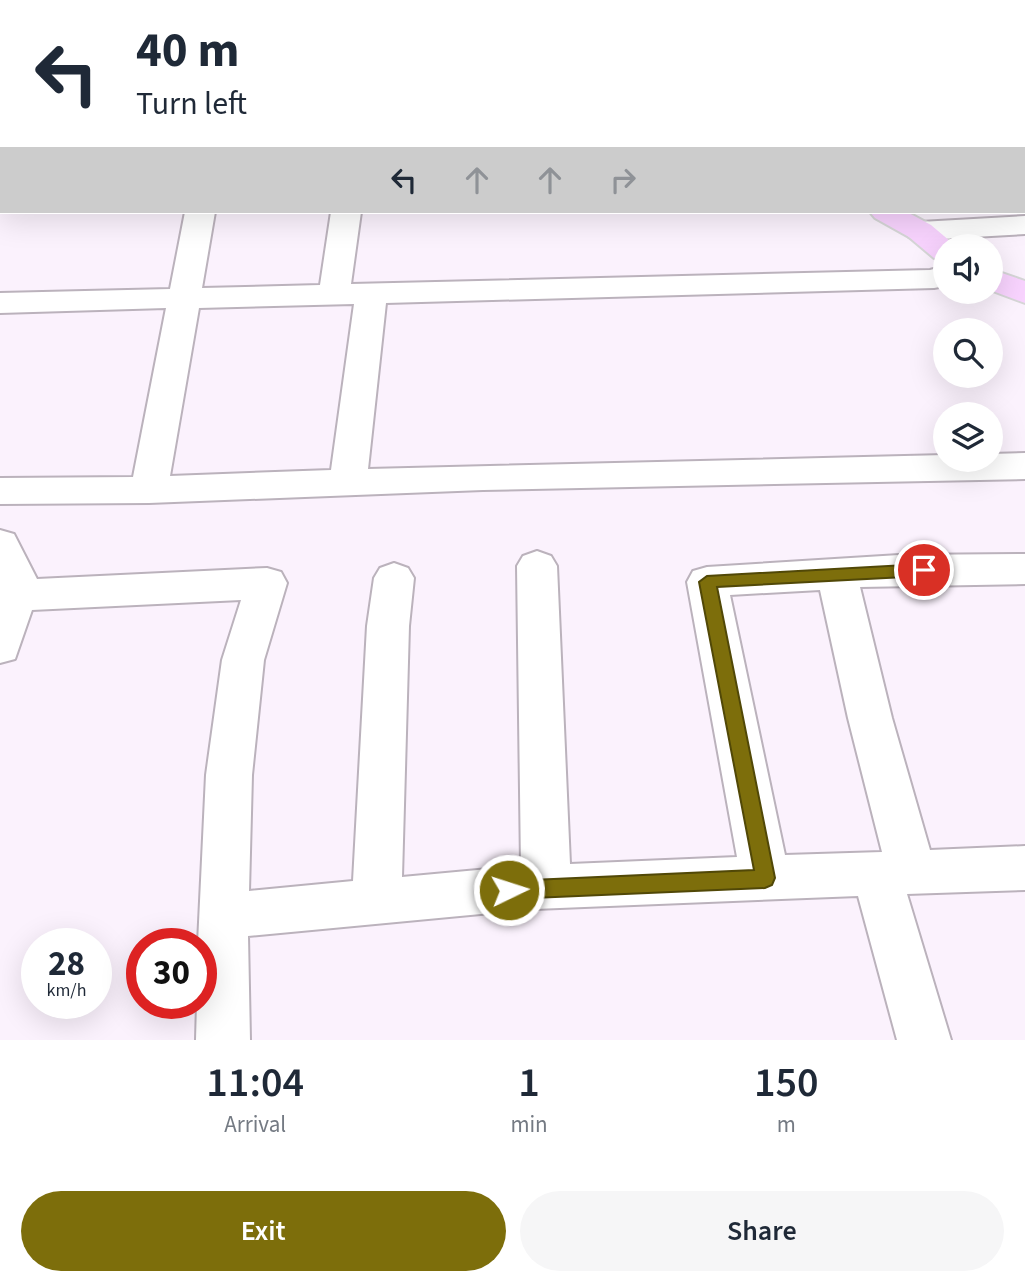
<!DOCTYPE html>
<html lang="en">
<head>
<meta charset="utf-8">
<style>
  body { margin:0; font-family:"Source Sans 3",sans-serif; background:#f6f6f7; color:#1f2937; height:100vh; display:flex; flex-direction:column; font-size:26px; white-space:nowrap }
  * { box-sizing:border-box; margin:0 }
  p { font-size:23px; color:#747a83 }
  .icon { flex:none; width:38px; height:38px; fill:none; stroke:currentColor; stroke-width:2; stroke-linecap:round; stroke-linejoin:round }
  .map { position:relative; height:1040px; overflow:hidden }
  .side { display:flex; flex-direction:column; background:#fff; flex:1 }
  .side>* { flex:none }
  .banner { position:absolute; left:0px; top:0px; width:1026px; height:214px; box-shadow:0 7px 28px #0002; background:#fff; color:#1f2937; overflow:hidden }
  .fabs { position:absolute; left:933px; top:234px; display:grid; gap:14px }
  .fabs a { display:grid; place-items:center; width:70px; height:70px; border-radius:50%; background:#fff; box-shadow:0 7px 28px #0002; font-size:35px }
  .speed { position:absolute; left:21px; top:928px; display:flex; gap:14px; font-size:35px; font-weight:700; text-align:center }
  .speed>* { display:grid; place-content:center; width:91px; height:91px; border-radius:50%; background:#fff; box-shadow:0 7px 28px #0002; line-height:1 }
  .speed small { font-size:18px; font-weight:400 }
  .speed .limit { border:10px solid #d22; background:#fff; color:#111 }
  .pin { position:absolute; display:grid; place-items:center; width:60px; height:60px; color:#fff; margin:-30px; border:4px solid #fff; border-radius:50%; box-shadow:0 2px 7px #0007 }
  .me { position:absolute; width:77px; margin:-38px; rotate:86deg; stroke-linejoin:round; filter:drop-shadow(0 0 5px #0008) }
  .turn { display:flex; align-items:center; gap:24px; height:147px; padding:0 21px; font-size:32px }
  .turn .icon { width:91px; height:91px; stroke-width:2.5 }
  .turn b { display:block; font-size:49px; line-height:60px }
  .lanes { display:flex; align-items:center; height:66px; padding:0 21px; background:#0003; justify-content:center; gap:35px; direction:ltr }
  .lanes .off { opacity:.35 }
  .eta { display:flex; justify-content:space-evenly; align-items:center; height:119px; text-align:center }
  .eta b { font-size:42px; font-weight:600; line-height:49px }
  .action { display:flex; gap:14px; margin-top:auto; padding:14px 21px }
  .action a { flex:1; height:80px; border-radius:42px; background:#7d6e0b; color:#fff; font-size:28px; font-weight:600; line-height:80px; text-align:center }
  .action a+a { background:#f6f6f7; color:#1f2937 }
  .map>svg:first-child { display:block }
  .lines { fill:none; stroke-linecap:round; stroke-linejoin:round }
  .minor-casing { stroke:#bbb2bc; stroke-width:4 }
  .major-casing { stroke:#d6d6d7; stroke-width:4 }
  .minor { fill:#fff; fill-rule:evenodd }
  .major { fill:#f8d3fe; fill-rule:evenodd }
  .route { fill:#7d6e0b; stroke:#514807; stroke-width:2 }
</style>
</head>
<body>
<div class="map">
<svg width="1025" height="1040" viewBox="0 0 1025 1040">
  <rect width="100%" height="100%" fill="#fbf2fd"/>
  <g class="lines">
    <defs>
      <path id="minor" d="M74,0H98L73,2Z
        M189,0H220L222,2H190Z
        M471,0H495L496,2H472Z
        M830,0H881L828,2Z
        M885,0H909L910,2H886Z
        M995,0H1019L1020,2H996Z
        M2,167V188L0,189V168Z
        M1024,185L1025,186V205L1024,204Z
        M185,212H215L202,288L320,285L331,212H361L351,284L930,270L945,266V286L934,288L386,303L368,469L945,455V460H990V454L1025,453V479L483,490L149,503L0,504V478L133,477L166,308L0,313V293L170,289ZM354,304L331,470L170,476L199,308Z
        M1025,216V234L920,240L909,237L905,231L909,225L920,222Z
        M0,530L14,534L37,579L267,568L281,572L287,583L264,660L252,775L249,891L353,881L367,626L374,578L380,568L394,563L408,568L414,578L409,626L402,877L521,866L517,566L523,556L537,551L551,556L557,566L570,864L737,857L687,582L693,571L707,567L899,555L1025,554V584L860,587L892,718L930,850L1025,846V890L907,894L951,1040H897L858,896L535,909L248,936L250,1040H196L197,1003H201V943H198L206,775L222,660L241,600L32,610L15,659L0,663ZM820,590L848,718L882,852L785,855L730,595Z"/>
      <path id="major" d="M0,91H2V107H0Z
        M870,212H907L931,225L957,247H945V260L934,258L909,237L875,218Z
        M990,269L1025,281V303L990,290Z"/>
    </defs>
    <use href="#minor" class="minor-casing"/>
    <use href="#major" class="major-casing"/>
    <use href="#minor" class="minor"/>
    <use href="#major" class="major"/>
  </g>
  <path class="route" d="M924,564L932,570L924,576L717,587L775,878L772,885L765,888L509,899L502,896L499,890L502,883L509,881L754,870L699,582L707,576Z"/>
</svg>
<div class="fabs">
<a><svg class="icon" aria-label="sound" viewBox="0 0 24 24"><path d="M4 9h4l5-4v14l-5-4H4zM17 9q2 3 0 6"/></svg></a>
<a><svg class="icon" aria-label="search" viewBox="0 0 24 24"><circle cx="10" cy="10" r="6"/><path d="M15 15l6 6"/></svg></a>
<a><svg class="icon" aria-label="layers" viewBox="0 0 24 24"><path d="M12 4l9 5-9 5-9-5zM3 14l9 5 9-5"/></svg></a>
</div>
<div class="speed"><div>28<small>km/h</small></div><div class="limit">30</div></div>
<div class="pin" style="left:924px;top:570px;background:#d93025"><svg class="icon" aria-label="arrive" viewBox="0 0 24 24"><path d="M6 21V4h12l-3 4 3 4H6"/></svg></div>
<svg class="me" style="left:509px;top:890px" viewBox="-20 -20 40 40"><circle r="17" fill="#7d6e0b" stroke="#fff" stroke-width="3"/><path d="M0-11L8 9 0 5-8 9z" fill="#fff"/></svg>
<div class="banner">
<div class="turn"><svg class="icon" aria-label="left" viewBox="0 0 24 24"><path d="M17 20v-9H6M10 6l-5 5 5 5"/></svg><div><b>40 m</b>Turn left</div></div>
<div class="lanes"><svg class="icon" aria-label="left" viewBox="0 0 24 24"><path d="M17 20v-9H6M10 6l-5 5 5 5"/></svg><svg class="icon off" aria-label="ahead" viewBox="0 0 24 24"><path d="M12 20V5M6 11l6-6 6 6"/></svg><svg class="icon off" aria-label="ahead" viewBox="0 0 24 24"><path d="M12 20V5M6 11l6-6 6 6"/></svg><svg class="icon off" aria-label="right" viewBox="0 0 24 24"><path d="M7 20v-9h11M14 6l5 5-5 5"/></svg></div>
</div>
</div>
<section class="side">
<div class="eta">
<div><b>11:04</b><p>Arrival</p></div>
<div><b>1</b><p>min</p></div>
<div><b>150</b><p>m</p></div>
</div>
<div class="action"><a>Exit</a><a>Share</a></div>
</section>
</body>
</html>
